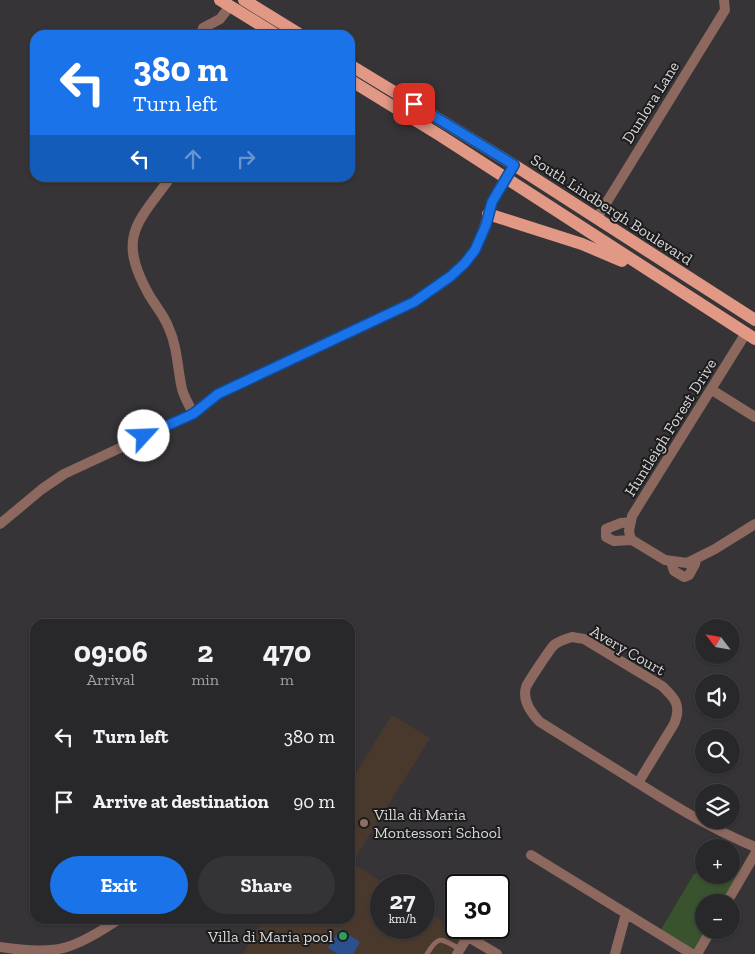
<!DOCTYPE html>
<html lang="en">
<head>
<meta charset="utf-8">
<style>
  body { margin:0; font-family:"Zilla Slab",serif; background:#343335; color:#f1f3f6; height:100vh; display:flex; flex-direction:column; font-size:19px; white-space:nowrap }
  * { box-sizing:border-box; margin:0 }
  p { font-size:16px; color:#a5a5a8 }
  .icon { flex:none; width:28px; height:28px; fill:none; stroke:currentColor; stroke-width:2; stroke-linecap:round; stroke-linejoin:round }
  .map { position:relative; flex:1; overflow:hidden }
  .sheet { position:absolute; left:30px; top:619px; width:325px; height:305px; display:flex; flex-direction:column; background:#282729; border-radius:15px; box-shadow:0 1px 4px #0004,0 0 0 1px #444446 }
  .sheet>* { flex:none }
  .top-card { position:absolute; left:30px; top:30px; width:325px; height:152px; border-radius:15px; box-shadow:0 1px 4px #0004,0 0 0 1px #444446; background:#1a73e8; color:#fff; overflow:hidden }
  .needle { width:32px; rotate:301deg }
  .buttons { position:absolute; left:695px; top:619px; display:grid; gap:10px }
  .buttons a { display:grid; place-items:center; width:45px; height:45px; border-radius:50%; background:#282729; box-shadow:0 1px 4px #0004,0 0 0 1px #444446; font-size:25px }
  .speed { position:absolute; left:370px; top:874px; display:flex; gap:10px; font-size:25px; font-weight:700; text-align:center }
  .speed>* { display:grid; place-content:center; width:65px; height:65px; border-radius:50%; background:#282729; box-shadow:0 1px 4px #0004,0 0 0 1px #444446; line-height:1 }
  .speed small { font-size:12px; font-weight:400 }
  .speed .limit { border:2px solid #111; border-radius:8px; background:#fff; color:#111 }
  .pin { position:absolute; display:grid; place-items:center; width:42px; height:42px; color:#fff; margin:-21px; border-radius:10px; box-shadow:0 2px 8px #0006 }
  .me { position:absolute; width:55px; margin:-28px; rotate:65deg; stroke-linejoin:round; filter:drop-shadow(0 0 4px #0008) }
  .turn { display:flex; align-items:center; gap:18px; height:105px; padding:0 20px; font-size:22px }
  .turn .icon { width:65px; height:65px; stroke-width:2.5 }
  .turn b { display:block; font-size:35px; line-height:42px }
  .lanes { display:flex; align-items:center; height:48px; padding:0 20px; background:#0003; justify-content:center; gap:25px; direction:ltr }
  .lanes .off { opacity:.35 }
  .eta { display:flex; justify-content:space-evenly; align-items:center; height:85px; text-align:center }
  .eta b { font-size:30px; font-weight:700; line-height:35px }
  .action { display:flex; gap:10px; margin-top:auto; padding:10px 20px }
  .action a { flex:1; height:58px; border-radius:30px; background:#1a73e8; color:#fff; font-size:20px; font-weight:700; line-height:58px; text-align:center }
  .action a+a { background:#343335; color:#f1f3f6 }
  ul { padding:0; list-style:none }
  li { display:flex; align-items:center; gap:15px; height:65px; padding:0 20px }
  li div { flex:1 }
  li b { display:block; font-size:19px }
  li em { font-style:normal }
  .map>svg:first-child { display:block }
  .education { fill:#49392d }
  .green { fill:#38532e }
  .water { fill:#2a518d }
  .lines { fill:none; stroke-linecap:round; stroke-linejoin:round }
  .lane { stroke:#8c685e; stroke-width:5 }
  .street { stroke:#8c685e; stroke-width:10 }
  .primary { stroke:#e19885; stroke-width:12 }
  .route-casing { stroke:#114b97; stroke-width:12 }
  .route { stroke:#1a73e8; stroke-width:9 }
  .education-dot { fill:#8d6e63; stroke:#1d1c1d; stroke-width:2 }
  .leisure-dot { fill:#2e9e5b; stroke:#1d1c1d; stroke-width:2 }
  .labels { text-anchor:middle; stroke-width:4; stroke-linejoin:round; paint-order:stroke }
  .street-label { font-size:16px; fill:#d6d5d7; stroke:#1d1c1d }
  .poi-label { font-size:16px; fill:#d6d5d7; stroke:#1d1c1d; text-anchor:start }
</style>
</head>
<body>
<div class="map">
<svg width="755" height="954" viewBox="0 0 755 954">
  <rect width="100%" height="100%" fill="#363437"/>
  <path class="education" d="M392,715L430,738L352,863L387,885H381V928H424V909L463,934L451,954H242L264,919H350V782Z"/>
  <path class="green" d="M704,869V875H731V871L740,876L724,902H704V930H707L694,952L660,931L694,874Z"/>
  <path class="water" d="M340,929L360,942L353,954H338L328,948Z"/>
  <g class="lines">
    <path class="lane" d="M427,954C439,934 441,939 460,949"/>
    <path class="street" d="M201,35L203,28L220,19L230,6
      M170,178C137,223 117,237 148,293C154,304 163,314 168,326C178,348 177,367 182,389C184,397 190,406 193,414
      M597,218L725,10L724,0
      M712,390L755,417
      M631,522L621,523L606,529V537L614,541L632,540L665,560L687,563L715,549L755,524
      M0,524L42,489L64,474L193,414L218,394L414,302C436,288 461,273 475,249C484,234 486,218 492,202C498,189 507,177 514,165
      M631,540L629,531L632,516L746,333
      M671,562L674,571L684,577L689,575L695,564L696,560
      M572,637L584,639L662,686C675,698 682,706 674,724L638,783L540,722C531,713 522,701 526,687C528,682 550,649 554,645C559,641 565,639 572,637Z
      M638,783C676,807 712,829 755,847
      M531,855L692,954
      M727,902L755,854
      M465,935L497,954
      M0,947C19,950 48,953 67,947C86,941 103,930 119,919
      M457,954L468,936
      M615,954L626,913
      M697,954L711,930"/>
    <path class="primary" d="M220,0L277,35
      M244,0L301,35
      M350,65L514,165L755,320
      M350,80L441,136L755,339
      M488,214L582,244L622,261"/>
  </g>
  <g class="lines">
    <defs>
      <path id="route" d="M144,436L193,414L218,394L414,302L451,276L465,263L475,250L486,225L492,202L514,165L414,104"/>
    </defs>
    <use href="#route" class="route-casing"/>
    <use href="#route" class="route"/>
  </g>
  <circle class="education-dot" cx="364" cy="823" r="5"/>
  <circle class="leisure-dot" cx="343" cy="936" r="5"/>
  <g class="labels">
    <g class="street-label">
      <text transform="translate(650 102) rotate(-58)" y="6">Dunlora Lane</text>
      <text transform="translate(612 209) rotate(33)" y="6">South Lindbergh Boulevard</text>
      <text transform="translate(670 427) rotate(-58)" y="6">Huntleigh Forest Drive</text>
      <text transform="translate(628 650) rotate(30)" y="6">Avery Court</text>
    </g>
    <g class="poi-label">
      <text x="374" y="820">Villa di Maria<tspan x="374" dy="18">Montessori School</tspan></text>
      <text x="333" y="942" text-anchor="end">Villa di Maria pool</text>
    </g>
  </g>
</svg>
<div class="buttons">
<a><svg class="needle" viewBox="-14 -14 28 28"><path d="M0-13l5 13h-10z" fill="#e53935"/><path d="M0 13l5-13h-10z" fill="#a5a5a8"/></svg></a>
<a><svg class="icon" aria-label="sound" viewBox="0 0 24 24"><path d="M4 9h4l5-4v14l-5-4H4zM17 9q2 3 0 6"/></svg></a>
<a><svg class="icon" aria-label="search" viewBox="0 0 24 24"><circle cx="10" cy="10" r="6"/><path d="M15 15l6 6"/></svg></a>
<a><svg class="icon" aria-label="layers" viewBox="0 0 24 24"><path d="M12 4l9 5-9 5-9-5zM3 14l9 5 9-5"/></svg></a>
<a>+</a>
<a>−</a>
</div>
<div class="speed"><div>27<small>km/h</small></div><div class="limit">30</div></div>
<div class="pin" style="left:414px;top:104px;background:#d93025"><svg class="icon" aria-label="arrive" viewBox="0 0 24 24"><path d="M6 21V4h12l-3 4 3 4H6"/></svg></div>
<svg class="me" style="left:144px;top:436px" viewBox="-20 -20 40 40"><circle r="19" fill="#fff"/><path d="M0-13L10 11 0 6-10 11z" fill="#1a73e8"/></svg>
<div class="top-card">
<div class="turn"><svg class="icon" aria-label="left" viewBox="0 0 24 24"><path d="M17 20v-9H6M10 6l-5 5 5 5"/></svg><div><b>380 m</b>Turn left</div></div>
<div class="lanes"><svg class="icon" aria-label="left" viewBox="0 0 24 24"><path d="M17 20v-9H6M10 6l-5 5 5 5"/></svg><svg class="icon off" aria-label="ahead" viewBox="0 0 24 24"><path d="M12 20V5M6 11l6-6 6 6"/></svg><svg class="icon off" aria-label="right" viewBox="0 0 24 24"><path d="M7 20v-9h11M14 6l5 5-5 5"/></svg></div>
</div>
<section class="sheet">
<div class="eta">
<div><b>09:06</b><p>Arrival</p></div>
<div><b>2</b><p>min</p></div>
<div><b>470</b><p>m</p></div>
</div>
<ul>
<li><svg class="icon" aria-label="left" viewBox="0 0 24 24"><path d="M17 20v-9H6M10 6l-5 5 5 5"/></svg><div><b>Turn left</b></div><em>380 m</em></li>
<li><svg class="icon" aria-label="arrive" viewBox="0 0 24 24"><path d="M6 21V4h12l-3 4 3 4H6"/></svg><div><b>Arrive at destination</b></div><em>90 m</em></li>
</ul>
<div class="action"><a>Exit</a><a>Share</a></div>
</section>
</div>
</body>
</html>
